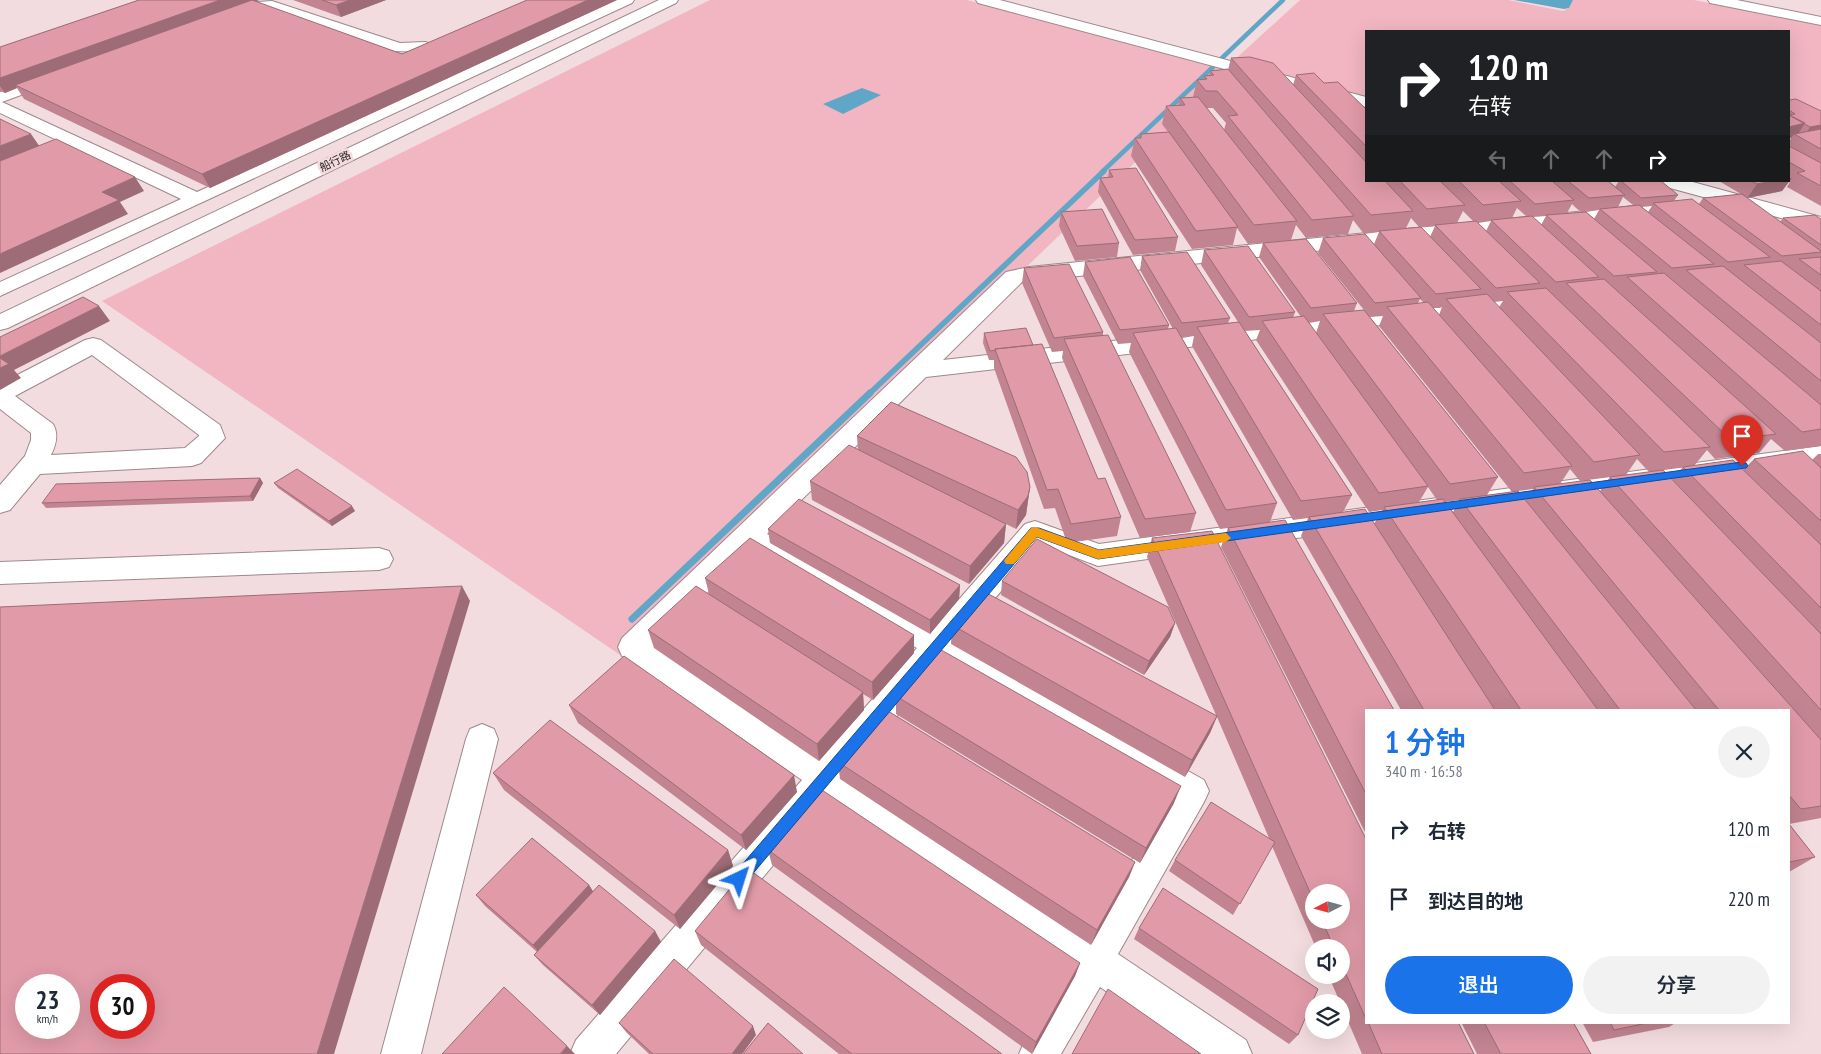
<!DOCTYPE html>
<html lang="zh">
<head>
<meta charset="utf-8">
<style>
  body { margin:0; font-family:"PT Sans Narrow","Noto Sans SC",sans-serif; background:#f2f2f3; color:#1f2937; height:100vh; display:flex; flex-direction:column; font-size:19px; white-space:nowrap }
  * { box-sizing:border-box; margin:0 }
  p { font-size:16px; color:#747a83 }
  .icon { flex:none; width:28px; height:28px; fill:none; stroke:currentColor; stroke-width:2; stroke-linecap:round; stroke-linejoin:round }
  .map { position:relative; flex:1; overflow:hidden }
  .drawer { position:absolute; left:1365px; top:709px; width:425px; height:315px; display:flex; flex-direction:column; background:#fff; border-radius:0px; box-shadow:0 5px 20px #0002 }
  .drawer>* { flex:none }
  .hud { position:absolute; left:1365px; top:30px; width:425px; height:152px; border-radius:0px; box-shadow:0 5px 20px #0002; background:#202124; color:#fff; overflow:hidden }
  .needle { width:32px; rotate:264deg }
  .fabs { position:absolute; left:1305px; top:884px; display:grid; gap:10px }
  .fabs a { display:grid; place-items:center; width:45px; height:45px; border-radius:50%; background:#fff; box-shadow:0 5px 20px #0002; font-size:25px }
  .speed { position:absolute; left:15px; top:974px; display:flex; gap:10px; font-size:25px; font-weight:700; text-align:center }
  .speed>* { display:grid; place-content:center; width:65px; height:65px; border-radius:50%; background:#fff; box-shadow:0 5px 20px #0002; line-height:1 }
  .speed small { font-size:12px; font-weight:400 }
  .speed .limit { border:8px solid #d22; background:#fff; color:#111 }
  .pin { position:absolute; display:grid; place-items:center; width:42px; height:42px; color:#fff; margin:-51px -21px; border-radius:50% 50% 50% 0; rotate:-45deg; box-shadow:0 0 5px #0007 }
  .pin .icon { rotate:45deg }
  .me { position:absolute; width:55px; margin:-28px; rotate:41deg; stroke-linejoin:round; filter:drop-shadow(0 0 4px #0008) }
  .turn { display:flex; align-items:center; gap:18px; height:105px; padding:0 20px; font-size:22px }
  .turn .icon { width:65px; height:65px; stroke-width:2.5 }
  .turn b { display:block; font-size:35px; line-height:42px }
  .lanes { display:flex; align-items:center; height:48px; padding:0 20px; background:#0003; justify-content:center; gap:25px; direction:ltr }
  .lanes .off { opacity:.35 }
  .round { display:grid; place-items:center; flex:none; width:52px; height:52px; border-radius:26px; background:#f2f2f3 }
  .summary { display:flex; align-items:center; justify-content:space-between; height:85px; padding:0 20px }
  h1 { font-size:30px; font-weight:600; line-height:38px; color:#1a73e8 }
  .primary-button { display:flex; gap:10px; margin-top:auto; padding:10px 20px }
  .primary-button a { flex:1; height:58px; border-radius:30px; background:#1a73e8; color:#fff; font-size:20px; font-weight:600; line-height:58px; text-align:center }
  .primary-button a+a { background:#f2f2f3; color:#1f2937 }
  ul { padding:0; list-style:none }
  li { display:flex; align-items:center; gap:15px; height:70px; padding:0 20px }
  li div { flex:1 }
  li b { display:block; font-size:19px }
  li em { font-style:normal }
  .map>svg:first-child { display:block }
  .green { fill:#f1b6c1 }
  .water { fill:#60a6c6 }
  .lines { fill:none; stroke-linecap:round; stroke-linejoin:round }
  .stream-far2 { stroke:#60a6c6; stroke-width:4.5 }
  .stream-far1 { stroke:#60a6c6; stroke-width:5.5 }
  .stream { stroke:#60a6c6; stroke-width:7 }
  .minor-casing { stroke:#9d888c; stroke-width:2 }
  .minor { fill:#fff; fill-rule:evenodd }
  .wall { fill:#c18490; fill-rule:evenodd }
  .shaded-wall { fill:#9d6c76 }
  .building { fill:#e09aa8; stroke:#9d6c76; fill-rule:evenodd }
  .route { fill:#1a73e8; stroke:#114b97 }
  .slow { fill:#f59e0b }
  .labels { text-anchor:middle; stroke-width:5; stroke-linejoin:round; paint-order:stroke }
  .far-street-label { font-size:11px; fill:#282022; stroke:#f3dce0 }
</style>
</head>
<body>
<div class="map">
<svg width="1821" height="1054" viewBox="0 0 1821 1054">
  <rect width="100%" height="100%" fill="#f3dce0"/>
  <path class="green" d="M710,0H967L1230,71L747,536L626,659L102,301Z
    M1300,0H1508L1563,11L1569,8L1573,0H1694L1821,25V121L1789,105V31H1366V99L1231,63Z"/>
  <path class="water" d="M1514,0H1573L1569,8L1564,9Z
    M862,88L881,95L843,114L823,104Z"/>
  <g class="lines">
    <path class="stream-far2" d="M1222,58L1283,0
      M1102,172L1213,67"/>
    <path class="stream-far1" d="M869,394L1104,171"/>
    <path class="stream" d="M632,619L870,393"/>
    <defs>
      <path id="minor" d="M615,0H634L632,3L0,296V282L181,199L0,113V92L47,75H59L61,78L59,81L2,102L197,192Z
        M659,0H678L676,3L8,328L0,330V314Z
        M976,0H1000L1366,97V107L978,3Z
        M1708,0H1737L1821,17V25L1715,4L1710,3Z
        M272,1L400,43L425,42L446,48L448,51L446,54L440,56L425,52L393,51L271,9C257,10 236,20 224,17L222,14L224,11L257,2Z
        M1657,181H1689L1821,217V229L1659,185Z
        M1686,201L1693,203L1696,207L1693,211L1022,282L943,360L1539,293L1547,295L1550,300L1547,305L1539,307L926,377L767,534L934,628L1025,524L1035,521L1099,544L1821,446V464L1098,566L1040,544L959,642L1204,780L1209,791L1204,802L1118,954L1246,1040L1252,1054H1197L1100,987L1061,1054H1019L1025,1040L1069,965L828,799L616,1054H570L576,1040L802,780L622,656L618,647L622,638L1006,272L1029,267ZM750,551L917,648L822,757L654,645ZM941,663L1170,796L1088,934L848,775Z
        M93,338L101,340L220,425L225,438L201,463L192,466L40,474L10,510L0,513V485L25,456L31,440V433L0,409V384L85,340ZM92,355L199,435V436L185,448L51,455C56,445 59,434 53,424L15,396Z
        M379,548L389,551L393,559L389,567L379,570L0,584V562Z
        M482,724L494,729L498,739L421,1054H381L466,739L470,729Z"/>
    </defs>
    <use href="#minor" class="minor-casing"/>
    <use href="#minor" class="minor"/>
  </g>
  <path class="wall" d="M139,0H259L255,2L402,54L527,0H617L210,188L24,99L17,88L5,93L0,91V47Z
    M293,0H386L341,17Z
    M1231,58L1293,85L1296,75L1324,83L1366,109V181H1608L1615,187L1619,181H1661L1678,195L1674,201L1699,204L1703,198L1741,194L1719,181H1789V142L1791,138H1789V100L1821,111V206L1787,187L1790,182L1789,181L1782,191L1747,198L1780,222L1783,218L1821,219V446L1785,451L1771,439L1759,453L1715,459L1707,450L1694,466L1649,472L1637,459L1626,475L1580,481L1570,469L1560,484L1600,491L1610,477L1672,480L1683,467L1743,470L1754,459L1812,460L1818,454H1821V818L1789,824V710H1401L1301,536L1308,518L1293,520L1192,346L1194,336L1182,338L1277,503L1270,522L1366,710V834L1221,547L1228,528L1220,529L1129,352L1131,343L1118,344L1083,276L1085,262L1169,325L1168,329H1173L1140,270L1142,256L1230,318L1228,323L1238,322L1201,265L1204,250L1295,312L1293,318L1301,317L1259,257L1263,243L1357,303L1354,311L1364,310L1318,253L1323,238L1374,244L1379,232L1364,234L1353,220L1348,234L1306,238L1296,225L1291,240L1248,244L1237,228L1233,245L1192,249L1131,156L1135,138H1140L1141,134L1168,132L1162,124L1166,106L1178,105L1180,98L1193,97L1197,80H1204V76H1209L1210,71L1228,70ZM1207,108H1213L1226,123L1224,130ZM1623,197L1633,205L1618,207ZM1572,204L1576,208L1581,212L1567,213ZM1652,206L1648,212L1642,207ZM1517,208L1527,217L1512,218ZM1599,210L1594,219L1586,212ZM1463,211L1474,222L1457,223ZM1546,216L1541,225L1533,217ZM1411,218L1419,227L1406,228ZM1491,221L1486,231L1478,223ZM1435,226L1430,237L1421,227ZM1420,299L1424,303H1418ZM1503,301L1499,307L1494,302ZM1442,307L1439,315L1433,308H1440ZM1383,316L1379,326L1512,492L1487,495L1498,477L1370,317ZM1320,321L1316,333L1309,323ZM1260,330L1256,340L1369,512L1382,510L1374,524L1343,512L1352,495L1245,331ZM1428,487L1437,500L1419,502ZM1533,489L1525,501L1518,491ZM1459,500H1460L1453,512L1445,502Z
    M1109,170L1178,237L1175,251L1133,255L1098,192L1100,178H1108Z
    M1061,212L1119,243L1117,257L1075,261L1059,226Z
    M1024,268L1103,332V335L1196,513L1190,532L1140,538L1062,358L1063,351L1052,352L1022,283Z
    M984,333L1033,345L1098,479L1121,517L1117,536L1067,543L1055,508L1044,509L994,368V360H989L983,343Z
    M857,436L1030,487L1026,515L1016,529L1006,524L1004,543L969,584L812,500L810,481L858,450Z
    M260,478L263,483L253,501L46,508L42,503Z
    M274,483L355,511L332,526L278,488Z
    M768,529L960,585L959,599L930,634L770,543Z
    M1152,538L1366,839V1022H1458L1474,1054H1362L1341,1005V1002H1340L1328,975H1341V948H1316L1272,846L1233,915L1169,871L1175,860L1269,838L1217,717L1210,733L1185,777L951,644L952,625L1216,715L1147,557ZM1314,892L1341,920H1314Z
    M705,578L914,653L873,700L863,694L864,710L819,761L654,648L648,630L709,594Z
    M1002,581L1175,623L1170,637L1144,675L1001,595Z
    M896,696L1174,803L1140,863L896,714Z
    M569,705L797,792L746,850L578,723Z
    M838,762L1135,862L1129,877L1091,945L840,779Z
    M493,773L728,850L733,866L680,929L504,790Z
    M1789,824L1815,857L1789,872Z
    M768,850L1080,963L1075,976L1032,1054L772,865Z
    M589,885L593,892L655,931L661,942L600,1015L543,965L534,955L537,952L485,906L476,895Z
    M1139,928L1298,1035L1289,1044L1134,939Z
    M695,931L1002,1054H839L701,945Z
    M1461,1022H1573L1591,1054H1477Z
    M1582,1022H1677L1669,1027L1593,1042Z
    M619,1023L756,1035L742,1054H649L626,1032Z"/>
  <path class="shaded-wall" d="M220,0H259L19,87L15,85L17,88L5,93L0,86V78Z
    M350,0H386L341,17L336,5Z
    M588,0H617L210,188L202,174Z
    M1805,123L1797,136L1794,134L1791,138H1789V127Z
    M1821,125V133L1804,136L1810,127Z
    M31,134L40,147L0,163V146Z
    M135,177L144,191L120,202L128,214L0,273V254L102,192Z
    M1789,178H1792L1782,191L1747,198L1757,184L1772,181H1789Z
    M99,306L110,321L14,370L21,378L0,390V356Z
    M260,478L263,483L253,501L250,496Z
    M1030,487L1026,515L1016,529L1018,510Z
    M352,506L355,511L332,526L329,521Z
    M1006,524L1004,543L969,584L970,566Z
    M960,585L959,599L930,634V620Z
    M462,586L470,601L334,1054H317Z
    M1175,623L1170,637L1144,675L1149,661Z
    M914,635V653L873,700L872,682Z
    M863,692L864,710L819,761L817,744Z
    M1217,716L1210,733L1185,777L1192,760Z
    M794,775L797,792L746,850L741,835Z
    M1181,786L1174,803L1140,863L1146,848Z
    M728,850L733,866L680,929L674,915Z
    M1135,862L1129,877L1091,945L1097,930Z
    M589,885L596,896L541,956L533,945Z
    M655,931L661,942L600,1015L592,1005Z
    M1080,963L1075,976L1032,1054L1036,1042Z
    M753,1026L756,1035L742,1054H732Z
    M567,1046L575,1054H560Z"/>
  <path class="building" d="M139,0H220L0,78V47Z
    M252,0L402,54L527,0H588L202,174L15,85Z
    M322,0H350L336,5Z
    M1250,57L1273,63L1366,162V181H1385L1413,211L1371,215L1231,58Z
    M1228,69L1354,216L1312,220L1228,116L1238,115L1217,91H1206L1197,80L1207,79L1204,76L1214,75L1210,71Z
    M1314,73L1324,83L1338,82L1366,109V146L1296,75Z
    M1198,97L1297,221L1254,225L1166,106L1185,105L1180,98Z
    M1796,99L1821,111V125L1810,127L1789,115L1795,114L1789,110V100Z
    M1789,115L1805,123L1789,127Z
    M0,119L31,134L0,146Z
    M1821,129V149L1794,134Z
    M1169,132L1238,227L1196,231L1135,138H1141V134Z
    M56,139L135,177L102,192L119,200L0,254V161Z
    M1789,146L1821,163V186L1797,173L1805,171L1789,162Z
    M1136,168L1178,237L1135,240L1100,178L1113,177L1109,170Z
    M1400,181H1440L1465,205L1427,209Z
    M1459,181H1499L1521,201L1483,205Z
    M1510,181H1552L1574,200L1535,204Z
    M1568,181H1608L1625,195L1589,198Z
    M1621,181H1661L1678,195L1641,198Z
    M1751,181H1772L1757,184Z
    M1742,194L1821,251V252L1782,256L1703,198Z
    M1692,199L1770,257L1728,262L1653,203Z
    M1639,205L1714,264L1672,268L1600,209Z
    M1102,209L1119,243L1077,246L1061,212Z
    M1586,212L1657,272L1614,276L1546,215Z
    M1815,215L1821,219V245L1783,218Z
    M1532,216L1599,277L1556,282L1491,220Z
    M1476,221L1540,283L1496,288L1435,225Z
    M1421,227L1481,289L1436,294L1379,231Z
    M1365,234L1421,298L1375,303L1323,238Z
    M1306,239L1357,303L1311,308L1263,243Z
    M1248,246L1295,312L1249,317L1204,250Z
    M1187,252L1230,318L1182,323L1142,256Z
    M1130,257L1169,325L1120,330L1085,262Z
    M1821,257V275L1799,259Z
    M1781,261L1821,291V325L1744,265Z
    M1069,264L1103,332L1054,338L1024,268Z
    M1723,266L1821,343V381L1686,270Z
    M1664,273L1821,405V429L1802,432L1627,277Z
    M1604,279L1776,434L1731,440L1566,283Z
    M1546,288L1710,447L1664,452L1507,292Z
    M1487,294L1640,455L1594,462L1446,299Z
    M83,297L99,306L0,356V337Z
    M1428,302L1572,466L1524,473L1387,307Z
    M1364,310L1498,477L1450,484L1323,314Z
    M1304,316L1428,486L1379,493L1262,321Z
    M1239,322L1352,495L1301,501L1197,327Z
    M1026,328L1033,345L995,349L996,350L990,351L984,333Z
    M1176,328L1277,503L1226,510L1133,333Z
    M1108,335L1196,513L1145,519L1064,339Z
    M1042,344L1098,479L1105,478L1121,517L1071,524L1058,489L1047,490L995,349Z
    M0,358L9,364L0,368Z
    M891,402L1016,457L1027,472L1030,487L1028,496L1018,510L857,436Z
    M849,445L1006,524L970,566L810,481Z
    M1803,451L1821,468V521L1754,459Z
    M1733,460L1821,545V608L1683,467Z
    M297,469L352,506L329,521L274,483Z
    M1663,470L1821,634V710L1610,477Z
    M260,478L250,496L42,503L56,484Z
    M1590,480L1821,740V806L1801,809L1789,795V710H1719L1534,487Z
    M1518,491L1696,710H1620L1460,499Z
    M799,499L960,585L930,620L768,529Z
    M1443,499L1598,710H1521L1384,507Z
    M1365,509L1495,710H1424L1309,517Z
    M1285,520L1394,710H1366V794L1228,528Z
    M1212,531L1366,839V1019L1341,963V948H1334L1322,920H1341V892H1314V901L1152,538Z
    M750,538L914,635L872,682L705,578Z
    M1037,539L1168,607L1175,623L1149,661L1002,581Z
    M462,586L317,1054H0V607ZM26,985H69V1028H26ZM101,985H144V1028H101Z
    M696,586L863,692L817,744L648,630Z
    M981,590L1217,716L1192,760L952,625Z
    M936,647L1181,786L1146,848L896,696Z
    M624,656L794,775L741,835L569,705Z
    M883,708L1135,862L1097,930L838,762Z
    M550,720L728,850L674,915L493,773Z
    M819,788L1080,963L1036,1042L768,850Z
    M1211,802L1275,842L1240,904L1175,860Z
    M1789,824L1815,857L1789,862Z
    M532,838L589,885L533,945L476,895Z
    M747,868L1002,1054H852L695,931Z
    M599,885L655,931L592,1005L534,955Z
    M1163,888L1318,989L1298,1035L1139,928Z
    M674,959L753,1026L732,1054H653L619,1023Z
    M504,987L567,1046L560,1054H442Z
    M1108,989L1201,1054H1072Z
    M1368,1022H1458L1474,1054H1382Z
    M1484,1022H1573L1591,1054H1501Z
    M1610,1022H1652L1614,1030Z
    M768,1023L803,1054H743Z"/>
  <path class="route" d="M1742,462L1746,463L1748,466L1746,468L1098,559L1037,537L744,884L739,886L734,884L732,879L734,874L1031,528H1039L1099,550Z"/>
  <path class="slow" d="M1035,527L1099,550L1226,533L1231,538L1226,542L1098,559L1037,537L1014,564H1006L1004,561L1006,558L1031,528Z"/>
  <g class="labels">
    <g class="far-street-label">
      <text transform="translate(335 161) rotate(-26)" y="4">船行路</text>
    </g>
  </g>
</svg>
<div class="fabs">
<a><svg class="needle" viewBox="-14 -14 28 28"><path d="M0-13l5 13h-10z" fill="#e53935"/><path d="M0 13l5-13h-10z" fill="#747a83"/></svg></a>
<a><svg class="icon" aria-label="sound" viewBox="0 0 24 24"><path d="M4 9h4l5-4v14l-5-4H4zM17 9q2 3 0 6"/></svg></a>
<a><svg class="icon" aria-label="layers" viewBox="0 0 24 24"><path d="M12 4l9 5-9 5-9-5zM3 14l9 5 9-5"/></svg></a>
</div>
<div class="speed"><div>23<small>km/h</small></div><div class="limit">30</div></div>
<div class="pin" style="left:1742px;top:466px;background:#d93025"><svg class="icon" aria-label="arrive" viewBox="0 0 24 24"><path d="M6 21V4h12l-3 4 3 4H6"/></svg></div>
<svg class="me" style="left:739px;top:879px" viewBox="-20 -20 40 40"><path d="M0-17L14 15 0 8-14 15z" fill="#1a73e8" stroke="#fff" stroke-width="4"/></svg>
<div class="hud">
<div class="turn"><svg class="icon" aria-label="right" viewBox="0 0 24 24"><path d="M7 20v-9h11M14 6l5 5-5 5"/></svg><div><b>120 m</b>右转</div></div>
<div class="lanes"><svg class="icon off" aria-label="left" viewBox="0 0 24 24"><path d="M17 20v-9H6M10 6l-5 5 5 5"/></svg><svg class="icon off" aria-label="ahead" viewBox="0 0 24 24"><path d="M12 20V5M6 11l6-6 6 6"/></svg><svg class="icon off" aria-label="ahead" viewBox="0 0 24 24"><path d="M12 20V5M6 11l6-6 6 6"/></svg><svg class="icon" aria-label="right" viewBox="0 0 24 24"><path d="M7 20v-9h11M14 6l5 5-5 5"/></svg></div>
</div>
<section class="drawer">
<div class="summary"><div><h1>1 分钟</h1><p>340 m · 16:58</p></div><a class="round"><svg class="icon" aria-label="close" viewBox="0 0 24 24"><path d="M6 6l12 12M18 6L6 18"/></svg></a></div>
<ul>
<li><svg class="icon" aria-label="right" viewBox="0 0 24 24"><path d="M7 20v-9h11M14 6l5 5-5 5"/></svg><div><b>右转</b></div><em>120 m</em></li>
<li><svg class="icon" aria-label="arrive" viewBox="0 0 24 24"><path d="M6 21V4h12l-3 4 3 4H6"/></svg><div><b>到达目的地</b></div><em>220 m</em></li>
</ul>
<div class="primary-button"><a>退出</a><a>分享</a></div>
</section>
</div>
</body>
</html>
